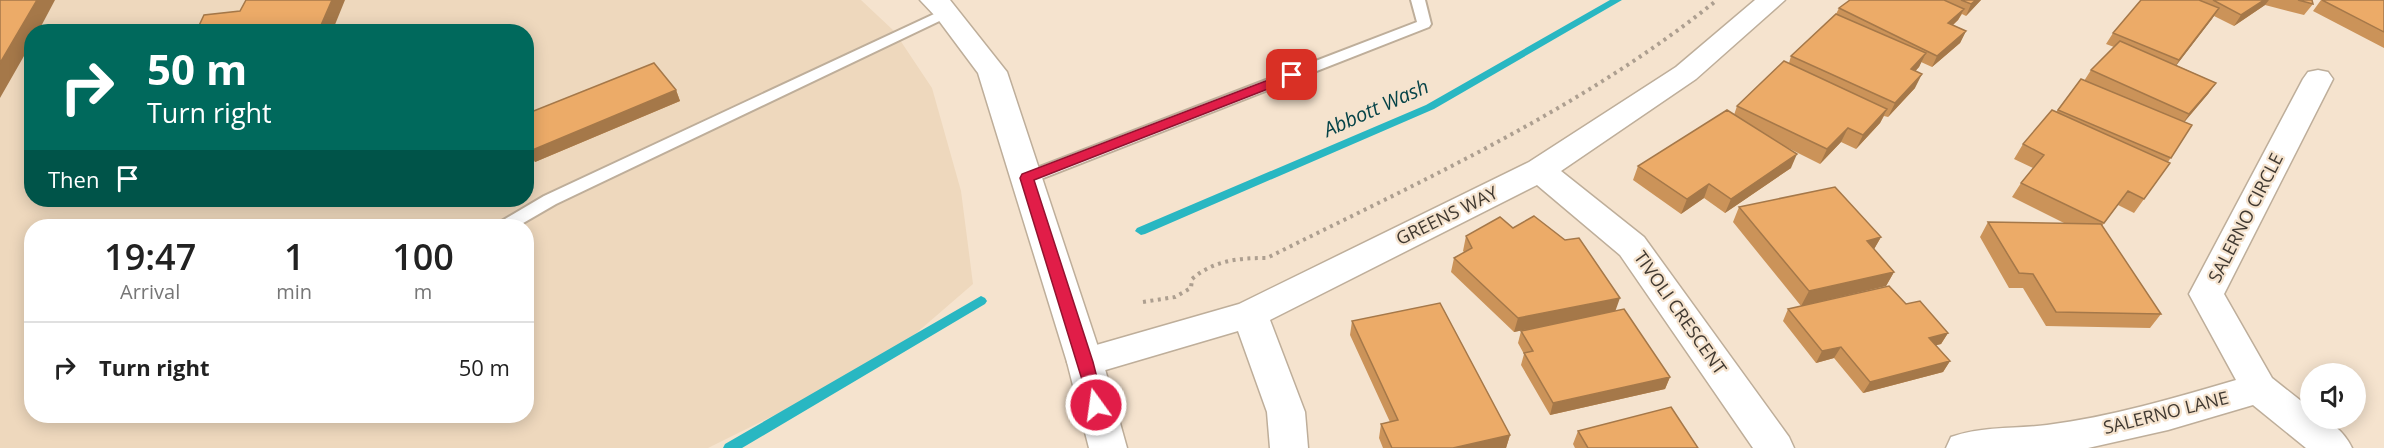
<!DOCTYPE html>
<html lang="en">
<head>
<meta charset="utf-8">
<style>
  body { margin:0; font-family:"Open Sans",sans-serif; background:#f2f2f2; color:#222; height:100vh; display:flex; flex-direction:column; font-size:22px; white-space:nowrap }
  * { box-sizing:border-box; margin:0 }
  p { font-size:20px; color:#767676 }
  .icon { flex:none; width:33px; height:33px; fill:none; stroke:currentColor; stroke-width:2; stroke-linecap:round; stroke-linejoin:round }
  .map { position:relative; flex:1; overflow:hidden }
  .sheet { position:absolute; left:24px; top:219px; width:510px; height:204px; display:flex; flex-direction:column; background:#fff; border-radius:24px; box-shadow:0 3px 15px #0003 }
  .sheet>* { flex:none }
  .guide { position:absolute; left:24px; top:24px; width:510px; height:183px; border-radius:24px; box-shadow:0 3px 15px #0003; background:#00695c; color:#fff; overflow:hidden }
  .tools { position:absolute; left:2300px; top:363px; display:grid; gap:12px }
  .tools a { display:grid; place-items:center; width:66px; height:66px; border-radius:50%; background:#fff; box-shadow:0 3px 15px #0003; font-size:30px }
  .pin { position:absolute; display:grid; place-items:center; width:51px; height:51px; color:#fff; margin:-26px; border-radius:12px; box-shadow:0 3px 9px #0006 }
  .me { position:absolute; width:66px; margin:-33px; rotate:346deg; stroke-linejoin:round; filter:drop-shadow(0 0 4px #0008) }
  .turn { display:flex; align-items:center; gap:21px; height:126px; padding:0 24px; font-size:27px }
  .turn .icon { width:78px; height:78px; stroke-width:2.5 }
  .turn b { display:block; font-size:42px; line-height:51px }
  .then { display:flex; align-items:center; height:57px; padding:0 24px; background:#0003; gap:12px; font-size:22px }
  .eta { display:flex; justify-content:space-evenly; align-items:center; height:102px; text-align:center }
  .eta b { font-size:36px; font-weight:600; line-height:42px }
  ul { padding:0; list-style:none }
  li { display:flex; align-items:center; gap:18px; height:90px; padding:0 24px; border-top:2px solid #e0e0e0 }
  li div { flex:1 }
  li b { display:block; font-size:22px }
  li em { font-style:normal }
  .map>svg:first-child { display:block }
  .built { fill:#eed8bd; fill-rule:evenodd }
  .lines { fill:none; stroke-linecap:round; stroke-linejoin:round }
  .stream { fill:#29b7c2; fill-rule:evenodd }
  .service-casing { stroke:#beae9a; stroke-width:4 }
  .minor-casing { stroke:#beae9a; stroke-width:3 }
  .secondary-casing { stroke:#beae9a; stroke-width:3 }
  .path { stroke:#ad9f90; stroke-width:4; stroke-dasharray:3 4.5; stroke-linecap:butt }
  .service { fill:#fff; fill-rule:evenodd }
  .minor { fill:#fff; fill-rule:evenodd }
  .secondary { fill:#fff; fill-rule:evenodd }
  .wall { fill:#cb9359 }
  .shaded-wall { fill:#a57849 }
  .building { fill:#ecab68; stroke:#a57849; stroke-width:1.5 }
  .route { fill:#e11d48; stroke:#92132f; stroke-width:1.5 }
  .labels { text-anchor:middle; stroke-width:4.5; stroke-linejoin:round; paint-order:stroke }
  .street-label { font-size:18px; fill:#403931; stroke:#f5e3ce }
  .water-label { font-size:20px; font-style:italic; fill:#054348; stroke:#f5e3ce }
</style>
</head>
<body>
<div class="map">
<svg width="2384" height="448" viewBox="0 0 2384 448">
  <rect width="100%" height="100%" fill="#f5e3ce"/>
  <path class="built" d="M0,0H861L894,31L932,88L961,191L973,284L884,361L708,448H0ZM32,32H526V200H32ZM32,226H526V416H32Z"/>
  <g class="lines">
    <path class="stream" d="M1610,0H1622L1434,109L1145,234L1141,235L1135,231L1137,228L1426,105Z
      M981,296L985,298L987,301L985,304L742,448H723L725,444Z"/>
    <defs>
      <path id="service" d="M1411,0H1425L1431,24L1429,27L1033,182H1021L1019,178L1021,174L1417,22Z
        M947,8L952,9L954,12L952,15L556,204L518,226H498L500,222L544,196Z"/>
      <path id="minor" d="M1755,0H1785L1696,79L1561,171L1644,237L1789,437L1794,448H1753L1620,255L1537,185L1270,320L1305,412L1308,448H1270L1267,412L1238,331L1085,376L1072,372L1067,362L1072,352L1239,304L1529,162L1676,67Z
        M2318,70L2328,72L2333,79L2224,294L2272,378L2310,408V418C2329,418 2344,431 2352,448H2306L2253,405L2168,430L2088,448H1946L1951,437C1982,426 2016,429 2047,425C2110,417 2175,398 2236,380L2189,294L2303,79L2308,72Z"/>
      <path id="secondary" d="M920,0H950L1007,72L1103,362L1127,448H1089L1067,362L978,73L937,18Z"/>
    </defs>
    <use href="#service" class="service-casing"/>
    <use href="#minor" class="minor-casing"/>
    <use href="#secondary" class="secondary-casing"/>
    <path class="path" d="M1143,302L1175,297L1191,288L1192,279C1214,260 1239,258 1267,258C1421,181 1582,109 1717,0"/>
    <use href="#service" class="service"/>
    <use href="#minor" class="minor"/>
    <use href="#secondary" class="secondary"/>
  </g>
  <path class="wall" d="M1850,0H1981L1966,16L1962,14L1958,20L1953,25L1966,31L1960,43L1932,67L1921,62L1919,67L1915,71V88L1888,117L1884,116L1880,123L1856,149L1841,142L1820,164L1784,146L1791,168L1725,213L1704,198L1681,214L1633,180L1638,166L1734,115L1737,106L1789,63L1791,56L1836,14L1839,8Z
    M2141,0H2312L2313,4L2304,15L2265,5L2234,26L2214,16L2176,65L2216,83L2208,94L2184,122L2192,125L2168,162L2170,163L2134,213L2118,205L2102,226L2161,314L2150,328L2046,326L2023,288H2009L1980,237L1988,222L2066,224L2012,197L2021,183L2033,168L2014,159L2023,144L2056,112L2081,79L2084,81L2091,70L2114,47L2106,44L2113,33Z
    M2321,0H2384V48L2313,11Z
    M676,90L680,101L535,162L526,148V114Z
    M1739,207L1881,237L1874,249L1894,272L1886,286L1801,306L1733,222Z
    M1466,236L1616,311L1670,377L1665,389L1550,415L1521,365L1524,354L1518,343L1521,331L1549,325L1514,332L1451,272L1454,258L1464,252L1463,251Z
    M1788,309L1948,333L1941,344L1936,345L1950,361L1943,372L1863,393L1834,358L1816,363L1783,321Z
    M1352,321L1510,435L1506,448H1383L1379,438L1381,424L1390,422L1350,335Z
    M1578,431L1698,448H1575L1573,444Z"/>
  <path class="shaded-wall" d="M37,0H55L38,32H32V42L0,98V63Z
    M332,0H345L332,32H318Z
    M1976,0H1981L1966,16L1971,4Z
    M2264,0H2269L2265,5L2234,26L2241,15Z
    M2219,8L2212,19L2172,71L2179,60Z
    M1964,9L1958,20L1942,35L1948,23Z
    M1966,31L1960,43L1932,67L1937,56Z
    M1926,53L1919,67L1904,84L1911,69Z
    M1922,74L1915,88L1888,117L1895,103Z
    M2216,83L2208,94L2181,126L2189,114Z
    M676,90L680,101L535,162L530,151Z
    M1887,109L1880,123L1856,149L1863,135Z
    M1848,128L1841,142L1820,164L1827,149Z
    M1797,154L1791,168L1725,213L1731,199Z
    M1709,184L1704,198L1681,214L1687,199Z
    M1881,237L1873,251L1867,241Z
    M1894,272L1886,286L1801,306L1809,291Z
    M1620,298L1615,312L1514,332L1518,318Z
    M1948,333L1941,344L1922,349L1929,338Z
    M1841,347L1834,358L1816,363L1822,351Z
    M1950,361L1943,372L1863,393L1870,382Z
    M1670,377L1665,389L1550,415L1553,403Z
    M1510,435L1506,448H1453Z"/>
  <path class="building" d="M0,0H37L0,63Z
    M246,0H332L318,32H196L204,15L240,11Z
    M1850,0H1944L1964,9L1948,23L1966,31L1937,56L1839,8Z
    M1961,0H1976L1971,4Z
    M2141,0H2199L2219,8L2179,60L2113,33Z
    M2213,0H2264L2241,15Z
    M2298,0H2312L2313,4Z
    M2322,0H2384V32Z
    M1836,14L1926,53L1911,69L1922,74L1895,103L1791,56Z
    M2120,41L2216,83L2189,114L2091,70Z
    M1784,61L1887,109L1863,135L1848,128L1827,149L1737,106Z
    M654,63L676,90L530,151L526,145V114Z
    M2081,79L2192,125L2171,158L2058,110Z
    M1727,110L1797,154L1731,199L1709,184L1687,199L1638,166Z
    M2052,110L2170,163L2144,199L2128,191L2104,223L2021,183L2044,155L2023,144Z
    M1835,187L1881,237L1867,241L1894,272L1809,291L1739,207Z
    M1534,216L1565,240L1579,238L1620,298L1518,318L1454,258L1472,248L1466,236L1500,217L1513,228Z
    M1988,222L2101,224L2161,314L2056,312L2033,274L2019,273Z
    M1889,286L1906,304L1920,301L1948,333L1929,338L1950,361L1870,382L1841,347L1822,351L1788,309Z
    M1440,303L1510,435L1453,448H1392L1381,424L1398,420L1352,321Z
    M1624,309L1670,377L1553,403L1524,353L1533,351L1521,331Z
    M1671,407L1698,448H1588L1578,431Z"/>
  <path class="route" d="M1292,71L1296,72V78L1034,180L1093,362L1104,405L1102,409L1096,411L1091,409L1020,178L1022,174Z"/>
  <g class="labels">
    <g class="street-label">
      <text transform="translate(1447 216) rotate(-26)" y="6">GREENS WAY</text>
      <text transform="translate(2246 218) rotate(-63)" y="6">SALERNO CIRCLE</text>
      <text transform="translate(1680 313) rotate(55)" y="6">TIVOLI CRESCENT</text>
      <text transform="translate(2166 413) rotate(-14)" y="6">SALERNO LANE</text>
    </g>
    <g class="water-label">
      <text transform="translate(1376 108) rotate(-24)" y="7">Abbott Wash</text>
    </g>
  </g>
</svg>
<div class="tools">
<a><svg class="icon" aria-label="sound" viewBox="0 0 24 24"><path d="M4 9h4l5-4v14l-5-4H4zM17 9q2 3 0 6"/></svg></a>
</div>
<div class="pin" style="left:1292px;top:75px;background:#d93025"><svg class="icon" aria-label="arrive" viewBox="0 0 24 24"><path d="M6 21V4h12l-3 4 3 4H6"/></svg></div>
<svg class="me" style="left:1096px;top:405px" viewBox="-20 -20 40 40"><circle r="17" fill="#e11d48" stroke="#fff" stroke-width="3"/><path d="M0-11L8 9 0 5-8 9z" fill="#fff"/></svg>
<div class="guide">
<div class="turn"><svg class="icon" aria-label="right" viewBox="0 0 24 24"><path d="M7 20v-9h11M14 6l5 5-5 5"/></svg><div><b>50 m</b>Turn right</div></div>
<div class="then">Then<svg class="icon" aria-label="arrive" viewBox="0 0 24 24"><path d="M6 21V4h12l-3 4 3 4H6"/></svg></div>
</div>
<section class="sheet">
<div class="eta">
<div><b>19:47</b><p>Arrival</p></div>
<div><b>1</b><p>min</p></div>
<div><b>100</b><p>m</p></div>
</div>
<ul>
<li><svg class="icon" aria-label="right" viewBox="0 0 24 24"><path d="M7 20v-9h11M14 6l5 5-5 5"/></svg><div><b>Turn right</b></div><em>50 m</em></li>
</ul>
</section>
</div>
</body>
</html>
